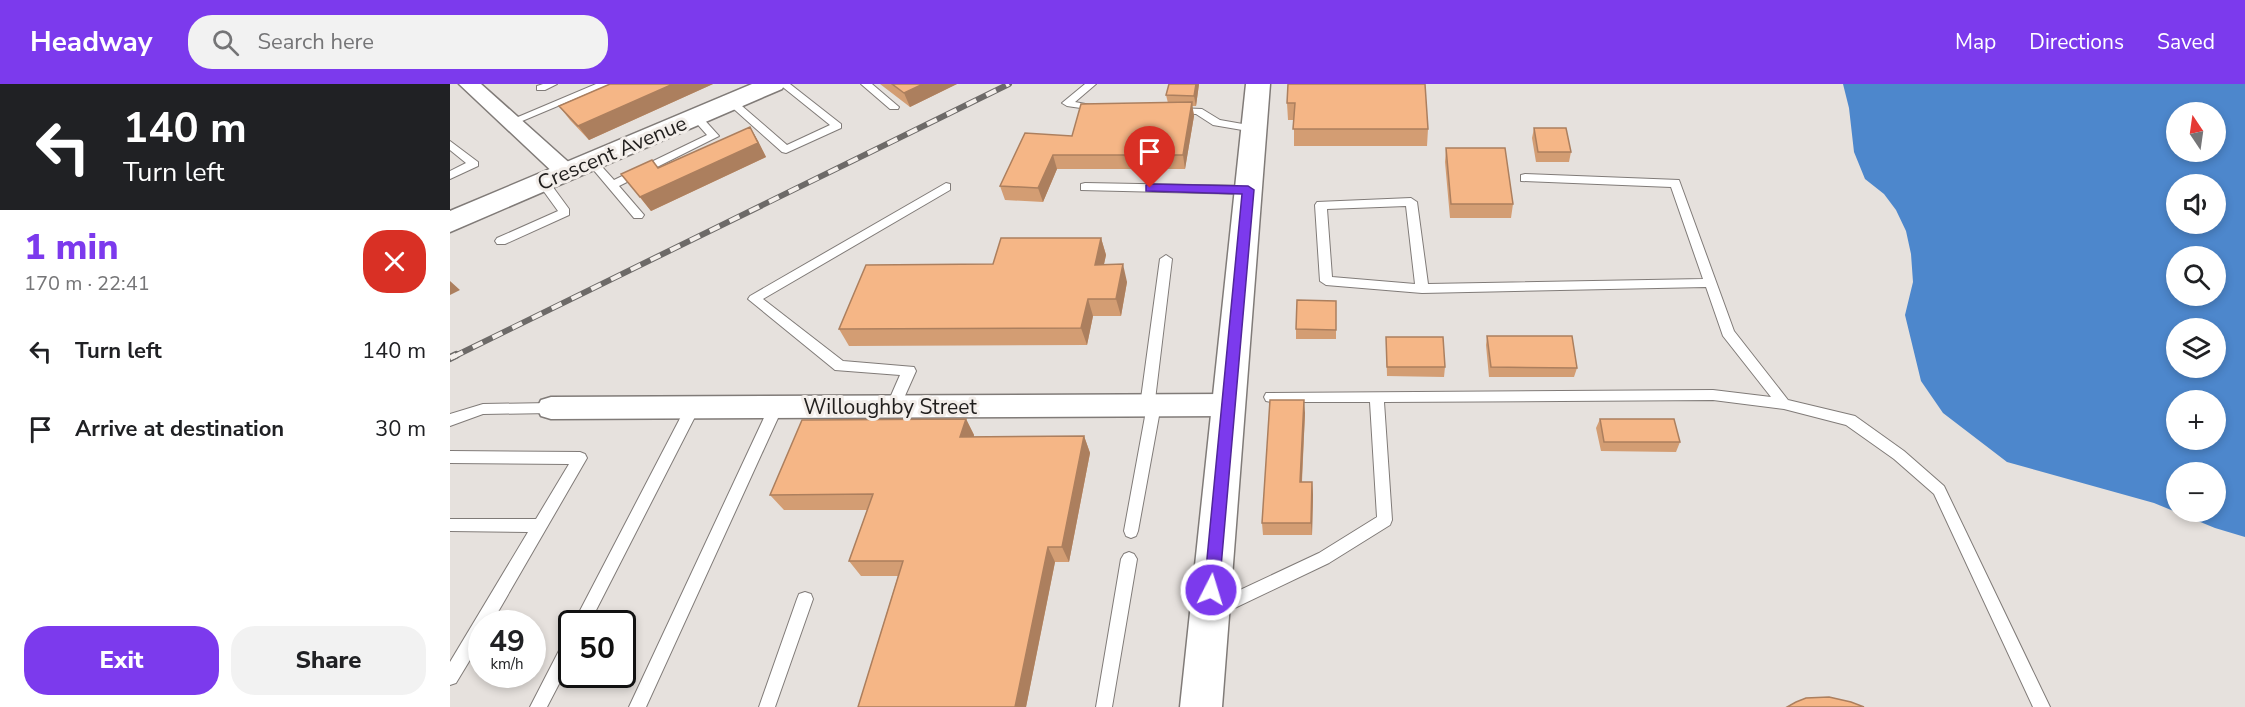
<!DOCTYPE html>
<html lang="en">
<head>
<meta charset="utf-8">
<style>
  body { margin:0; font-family:"Nunito Sans",sans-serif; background:#f2f2f2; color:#202124; height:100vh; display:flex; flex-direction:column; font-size:22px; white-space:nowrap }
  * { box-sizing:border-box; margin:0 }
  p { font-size:20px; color:#757577 }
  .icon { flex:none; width:33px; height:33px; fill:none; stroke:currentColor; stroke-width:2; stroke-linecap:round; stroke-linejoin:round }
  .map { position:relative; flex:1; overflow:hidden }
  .sheet { display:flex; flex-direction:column; background:#fff; width:450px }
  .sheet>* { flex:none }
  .top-card { background:#202124; color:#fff; overflow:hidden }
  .needle { width:39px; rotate:347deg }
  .fabs { position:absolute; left:1716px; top:18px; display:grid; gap:12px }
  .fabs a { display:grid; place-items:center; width:60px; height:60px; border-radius:50%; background:#fff; box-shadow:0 3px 9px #0003; font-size:30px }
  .speed { position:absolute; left:18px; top:526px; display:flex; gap:12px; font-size:30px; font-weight:700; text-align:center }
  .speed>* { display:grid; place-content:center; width:78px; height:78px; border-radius:50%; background:#fff; box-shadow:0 3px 9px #0003; line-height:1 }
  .speed small { font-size:15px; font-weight:400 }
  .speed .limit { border:3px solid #111; border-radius:9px; background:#fff; color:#111 }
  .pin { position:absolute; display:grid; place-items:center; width:51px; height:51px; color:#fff; margin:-62px -26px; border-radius:50% 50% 50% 0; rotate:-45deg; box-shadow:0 0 6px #0007 }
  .pin .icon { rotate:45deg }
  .me { position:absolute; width:66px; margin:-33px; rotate:5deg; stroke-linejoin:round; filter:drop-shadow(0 0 4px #0008) }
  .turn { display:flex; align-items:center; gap:21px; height:126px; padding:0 24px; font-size:27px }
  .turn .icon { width:78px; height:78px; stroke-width:2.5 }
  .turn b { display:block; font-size:42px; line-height:51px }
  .round { display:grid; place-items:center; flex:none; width:63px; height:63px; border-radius:24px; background:#f2f2f2 }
  .headline { display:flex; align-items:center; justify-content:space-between; height:102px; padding:0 24px }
  h1 { font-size:36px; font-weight:800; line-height:45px; color:#7c3aed }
  .cta { display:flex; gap:12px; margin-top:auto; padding:12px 24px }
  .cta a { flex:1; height:69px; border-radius:24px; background:#7c3aed; color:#fff; font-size:24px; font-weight:800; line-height:69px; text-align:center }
  .cta a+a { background:#f2f2f2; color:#202124 }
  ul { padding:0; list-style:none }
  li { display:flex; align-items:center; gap:18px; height:78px; padding:0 24px }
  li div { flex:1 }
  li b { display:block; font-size:22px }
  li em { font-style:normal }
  header { display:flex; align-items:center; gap:36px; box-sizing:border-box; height:84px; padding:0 30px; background:#7c3aed; color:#fff }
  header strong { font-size:28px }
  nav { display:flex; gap:33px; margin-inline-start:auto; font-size:21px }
  .search { width:420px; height:54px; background:#f2f2f2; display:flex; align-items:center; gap:15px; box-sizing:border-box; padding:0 21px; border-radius:24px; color:#757577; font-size:22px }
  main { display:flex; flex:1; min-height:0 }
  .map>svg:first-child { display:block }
  .water { fill:#4d87cc; fill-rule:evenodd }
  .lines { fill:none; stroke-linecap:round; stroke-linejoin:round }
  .lane-casing { stroke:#807b78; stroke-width:2 }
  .street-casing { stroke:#807b78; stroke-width:3 }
  .secondary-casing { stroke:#807b78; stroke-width:3 }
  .lane { fill:#fff; fill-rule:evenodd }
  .street { fill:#fff; fill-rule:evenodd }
  .secondary { fill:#fff; fill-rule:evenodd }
  .rail-far1-casing { stroke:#6d6a68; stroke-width:6 }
  .rail-casing { stroke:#6d6a68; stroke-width:8 }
  .rail-far1 { stroke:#f3eeea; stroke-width:4; stroke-dasharray:11; stroke-linecap:butt }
  .rail { stroke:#f3eeea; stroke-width:5; stroke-dasharray:15; stroke-linecap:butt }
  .wall { fill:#d39d73 }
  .shaded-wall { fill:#ac7f5e }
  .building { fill:#f5b686; stroke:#ac7f5e; stroke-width:1.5 }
  .route { fill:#7c3aed; stroke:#51269a; stroke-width:1.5 }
  .labels { text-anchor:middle; stroke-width:6; stroke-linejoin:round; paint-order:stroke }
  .street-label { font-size:21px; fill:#201e1d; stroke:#f3eeea }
</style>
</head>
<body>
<header>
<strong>Headway</strong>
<div class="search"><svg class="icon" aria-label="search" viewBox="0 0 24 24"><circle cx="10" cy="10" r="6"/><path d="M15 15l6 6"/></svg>Search here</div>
<nav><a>Map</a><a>Directions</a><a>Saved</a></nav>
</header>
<main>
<section class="sheet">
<div class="top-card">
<div class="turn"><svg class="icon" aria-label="left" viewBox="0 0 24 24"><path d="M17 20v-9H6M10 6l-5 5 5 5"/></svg><div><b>140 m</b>Turn left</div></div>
</div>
<div class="headline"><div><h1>1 min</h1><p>170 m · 22:41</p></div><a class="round" style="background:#d93025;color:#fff"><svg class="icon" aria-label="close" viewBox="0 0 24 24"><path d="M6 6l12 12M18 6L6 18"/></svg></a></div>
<ul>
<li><svg class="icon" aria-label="left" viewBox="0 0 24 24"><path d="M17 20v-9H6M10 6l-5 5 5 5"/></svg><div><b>Turn left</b></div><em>140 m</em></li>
<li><svg class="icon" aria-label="arrive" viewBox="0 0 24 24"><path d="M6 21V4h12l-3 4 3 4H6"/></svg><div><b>Arrive at destination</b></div><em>30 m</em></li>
</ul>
<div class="cta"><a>Exit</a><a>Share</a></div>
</section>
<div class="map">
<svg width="1795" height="623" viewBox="0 0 1795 623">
  <rect width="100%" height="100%" fill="#e6e1dd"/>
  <path class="water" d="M1393,0H1795V453L1765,444L1704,419L1557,378L1493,329L1471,297L1455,231L1463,198L1461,170L1456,147L1446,126L1434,110L1415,95L1404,68L1399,24ZM1726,28H1766V68H1726ZM1726,100H1766V140H1726ZM1726,172H1766V212H1726ZM1726,244H1766V284H1726ZM1726,316H1766V356H1726ZM1726,388H1766V428H1726Z"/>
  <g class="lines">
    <defs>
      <path id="lane" d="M93,0H107L95,6H87V2Z
        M146,0H160L65,40L61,41L56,38Z
        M329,0H340L391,40V44L336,69L332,68L276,18L277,16H285L337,61L380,41Z
        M411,0H422L449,23L448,25H440Z
        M635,0H646L625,18L651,23V27L617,22L612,19Z
        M726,24L752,25L770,36L804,42L809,45L804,48L763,41L746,30L722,29V25Z
        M246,30L250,31L269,52L169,102L194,131L192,134H184L136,77L137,75H145L164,96L257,51L241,33Z
        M0,57L28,78V82L0,95V87L16,79L0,66Z
        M1075,90L1229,96L1284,247L1338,316L1405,332L1454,367L1494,402L1600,623H1583L1484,410L1444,375L1396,341L1334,325L1263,316L934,318L942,436L940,441L879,479L770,531L764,533L758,531L756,526L758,521L869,469L927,433L920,318H821L816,317L814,313L816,309L1263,306L1321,313L1273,252L1256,203L972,209L876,201L870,197L865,121L867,118L961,114L967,118L978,200L1253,195L1221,103L1071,97V91ZM956,122L965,200L882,193L877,125Z
        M93,94L97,95L119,125V131L55,160H47L45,157L47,154L108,127L87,98Z
        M496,99L500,100V106L313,215L393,277L464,283L466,287L450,323L448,327H438L436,323L450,291L385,286L298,215L300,212Z
        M635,99L798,102L804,106L798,110L631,106V100Z
        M716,171L722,175L705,316L711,321L688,447L686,452L681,454L676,452L674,447L696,327L690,322L710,175Z
        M243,318L248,319L250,323L139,540H123L238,319Z
        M326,318L331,319L333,323L196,623H179L319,323L321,319Z
        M101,319L106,320L108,324L106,328L101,329L33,330L0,342V330L33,320Z
        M0,367L130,368L135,370L137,374L41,540H32V556L6,599L0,601V578L78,448L0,447V435H86L119,380L0,379Z
        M679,468L684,470L687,475L662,623H646L671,475L674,470Z
        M355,508L361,510L363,515L325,623H309L347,515L349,510Z
        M122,551V575L97,623H80L116,553Z"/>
      <path id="street" d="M9,0H31L124,83L127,88L124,93L116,95L108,93Z
        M778,310L788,313L792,321L788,329L778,332L101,335L91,332L87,324L91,316L101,313Z"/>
      <path id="secondary" d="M302,0H335L332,5L0,148V127Z
        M796,0H820L772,623H730Z"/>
    </defs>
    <use href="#lane" class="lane-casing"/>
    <use href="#street" class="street-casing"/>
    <use href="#secondary" class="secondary-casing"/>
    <use href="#lane" class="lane"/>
    <use href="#street" class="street"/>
    <use href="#secondary" class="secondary"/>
    <defs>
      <path id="rail-far1" d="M3,273L559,0"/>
      <path id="rail" d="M0,274L6,271"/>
    </defs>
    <use href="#rail-far1" class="rail-far1-casing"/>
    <use href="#rail" class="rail-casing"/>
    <use href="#rail-far1" class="rail-far1"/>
    <use href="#rail" class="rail"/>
  </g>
  <path class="wall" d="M160,0H263L139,56L120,36L109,22Z
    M430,0H507L460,23Z
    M719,0H749L746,22H742L744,32L735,85H607L593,118L555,116L550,102L622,52L718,19L716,11Z
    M838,0L978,45L977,62H844V36H838L837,19Z
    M300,43L308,57L316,73L201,127L171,90L208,84Z
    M1084,44L1121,68L1119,78H1086L1082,54Z
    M996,64L1063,120L1061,134H1000L995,78Z
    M651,154L656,171L654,180L677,198L671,232H643L637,261L399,262L389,245L543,180Z
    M886,217V255H846V245Z
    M1037,252L1127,284L1124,293H1039L1036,261Z
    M936,253L995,283L994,293L937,292Z
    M855,329L852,398H862L863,411L862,451H813L812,439Z
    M516,335L524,351V353L634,352L640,369L619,478H605L576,623H408L448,492H411L399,477L417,426H334L320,411Z
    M1150,335L1230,358L1226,368L1151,367L1146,344Z"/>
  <path class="shaded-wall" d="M223,0H263L139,56L128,42Z
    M473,0H507L460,23L454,9Z
    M746,0H749L746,22L744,12Z
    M742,18L744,32L735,85L733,71Z
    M300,43L308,57L316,73L201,127L190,113Z
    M603,71L607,85L593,118L588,104Z
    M651,154L656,171L650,198L645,181Z
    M673,180L677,198L671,232L666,215Z
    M0,197L10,206L0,211Z
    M638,215L643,232L637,261L631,244Z
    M854,316L855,329L851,411L850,398Z
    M516,335L524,351L519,369L510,353Z
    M634,352L640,369L619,478L612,463Z
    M862,398L863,411L862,451L861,439Z
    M598,463L605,478L576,623H565Z"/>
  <path class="building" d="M160,0H223L128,42L109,22Z
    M442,0H473L454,9Z
    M719,0H746L744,12L716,11Z
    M838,0H975L978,45H843L845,19H837Z
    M742,18L733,71H603L588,104L550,102L575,49L622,52L631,20Z
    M300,43L308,59L190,113L171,90L202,76L208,84Z
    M1084,44H1116L1121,68H1088Z
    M996,64H1055L1063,120H1001Z
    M551,154H651L645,181L673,180L666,215H638L631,244L389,245L416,181L543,180Z
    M847,216L886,217V246L846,245Z
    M1037,252H1122L1127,284L1041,283Z
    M936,253H993L995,283H937Z
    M820,316H854L850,398H862L861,439H812Z
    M516,335L510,353L634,352L612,463H598L565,623H408L453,477H399L423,410L320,411L352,336Z
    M1150,335H1224L1230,358H1154Z
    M1379,613L1401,618L1414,623H1337L1346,618L1356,614Z"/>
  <path class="route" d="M700,100L798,102L804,106L769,506L767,511L761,513L756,511L754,506L792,110L696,107V101Z"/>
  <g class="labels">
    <g class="street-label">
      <text transform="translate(162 69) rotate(-23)" y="7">Crescent Avenue</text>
      <text x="440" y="330">Willoughby Street</text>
    </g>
  </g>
</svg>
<div class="fabs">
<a><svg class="needle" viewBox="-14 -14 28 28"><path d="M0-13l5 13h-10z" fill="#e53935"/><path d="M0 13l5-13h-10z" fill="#757577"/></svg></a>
<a><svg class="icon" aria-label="sound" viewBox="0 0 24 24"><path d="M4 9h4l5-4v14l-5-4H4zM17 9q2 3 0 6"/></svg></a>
<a><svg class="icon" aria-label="search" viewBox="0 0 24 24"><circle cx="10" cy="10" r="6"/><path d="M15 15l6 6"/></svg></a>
<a><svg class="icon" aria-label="layers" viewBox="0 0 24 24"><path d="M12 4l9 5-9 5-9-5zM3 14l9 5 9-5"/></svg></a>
<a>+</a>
<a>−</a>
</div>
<div class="speed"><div>49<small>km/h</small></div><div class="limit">50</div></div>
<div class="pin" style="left:700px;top:104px;background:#d93025"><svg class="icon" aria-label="arrive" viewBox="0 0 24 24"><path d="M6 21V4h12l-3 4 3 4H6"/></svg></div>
<svg class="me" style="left:761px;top:506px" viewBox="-20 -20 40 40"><circle r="17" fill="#7c3aed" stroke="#fff" stroke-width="3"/><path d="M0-11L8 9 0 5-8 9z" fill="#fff"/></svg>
</div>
</main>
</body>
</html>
